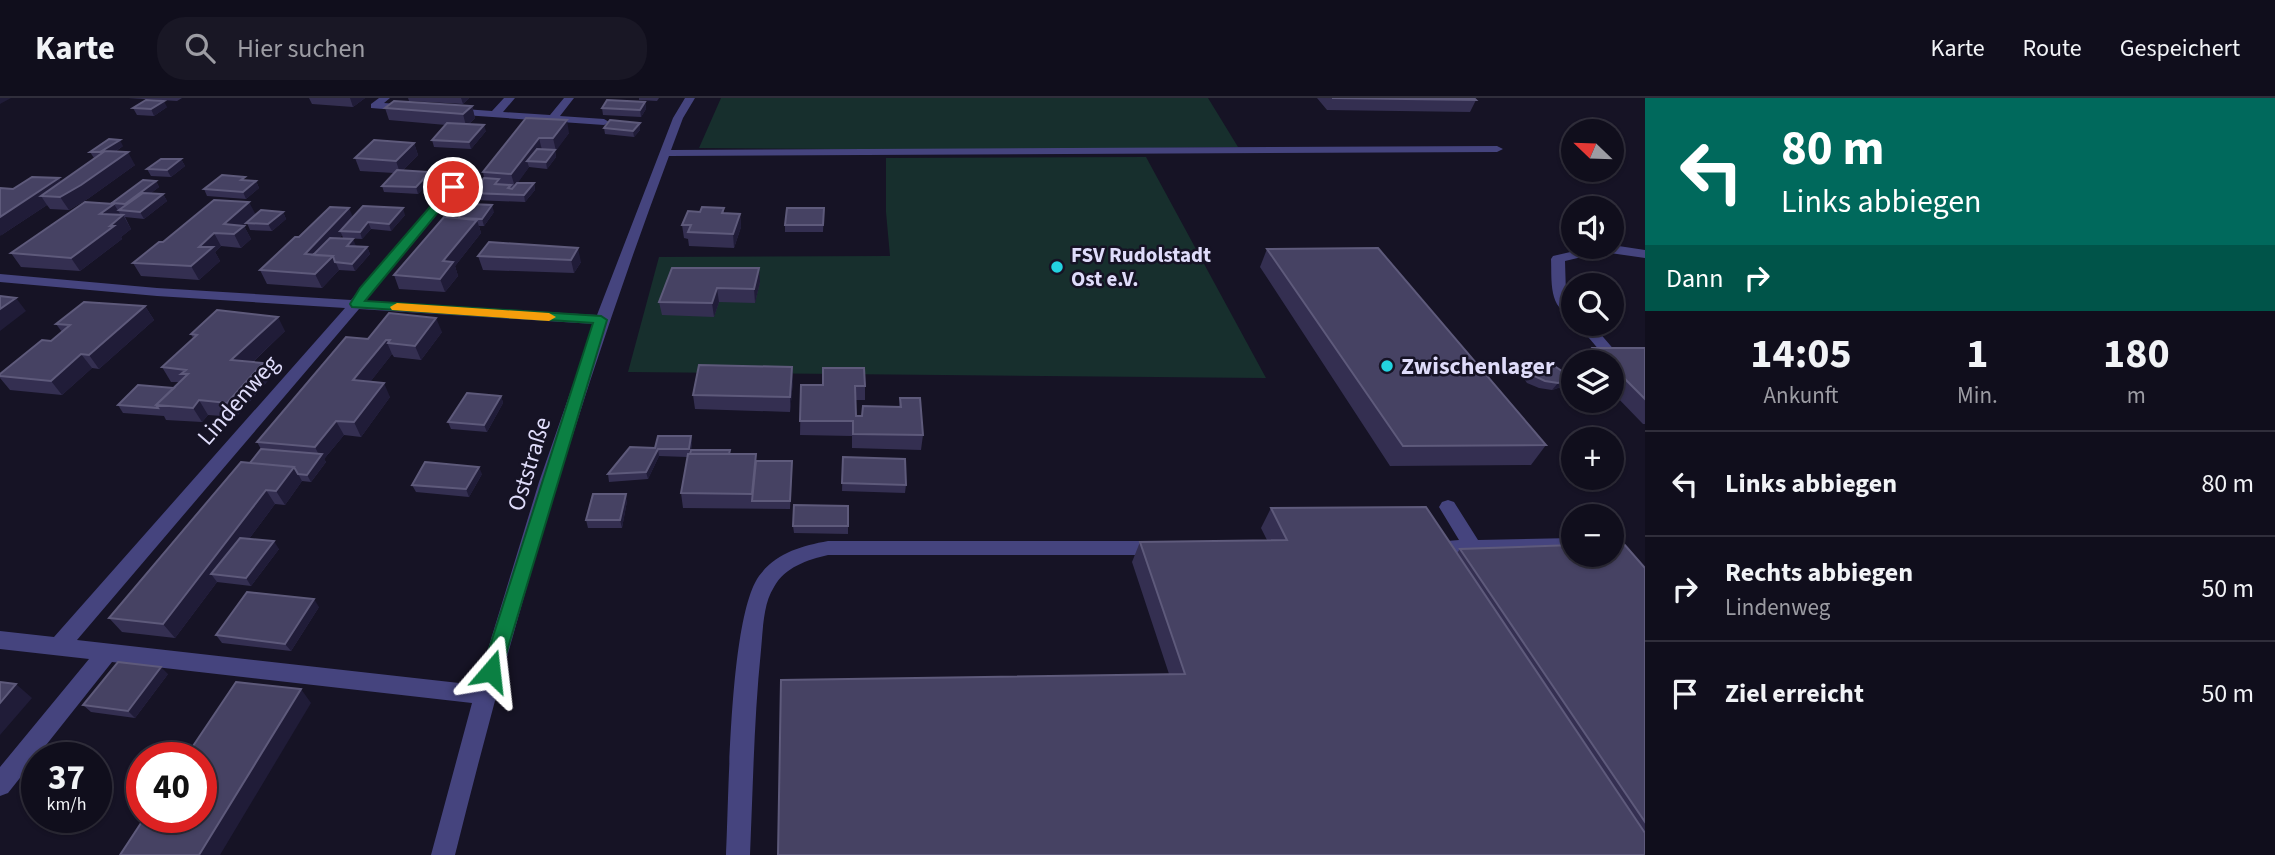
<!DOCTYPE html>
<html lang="de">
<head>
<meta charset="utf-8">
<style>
  body { margin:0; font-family:"Source Sans 3",sans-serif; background:#191725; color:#f1f3f6; height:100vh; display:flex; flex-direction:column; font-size:26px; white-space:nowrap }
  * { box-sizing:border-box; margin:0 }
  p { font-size:23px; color:#9c9ca3 }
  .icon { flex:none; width:38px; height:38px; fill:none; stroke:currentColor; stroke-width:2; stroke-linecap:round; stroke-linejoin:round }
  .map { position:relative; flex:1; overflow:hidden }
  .drawer { display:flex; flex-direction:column; background:#100e1c; width:630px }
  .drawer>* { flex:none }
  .hud { background:#00695c; color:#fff; overflow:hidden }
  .needle { width:46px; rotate:293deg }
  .buttons { position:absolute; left:1561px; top:21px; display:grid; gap:14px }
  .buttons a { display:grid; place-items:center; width:63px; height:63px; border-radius:50%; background:#100e1c; box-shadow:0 2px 5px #0004,0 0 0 2px #302e3b; font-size:35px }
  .speed { position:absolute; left:21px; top:644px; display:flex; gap:14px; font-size:35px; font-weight:700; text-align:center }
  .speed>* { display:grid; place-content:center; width:91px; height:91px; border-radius:50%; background:#100e1c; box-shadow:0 2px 5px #0004,0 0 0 2px #302e3b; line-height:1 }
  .speed small { font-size:18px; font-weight:400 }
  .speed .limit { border:10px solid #d22; background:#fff; color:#111 }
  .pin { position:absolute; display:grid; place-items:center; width:60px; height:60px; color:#fff; margin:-30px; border:4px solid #fff; border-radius:50%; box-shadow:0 2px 7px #0007 }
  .me { position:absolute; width:77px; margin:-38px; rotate:17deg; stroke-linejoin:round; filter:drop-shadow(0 0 5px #0008) }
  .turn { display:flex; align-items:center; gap:24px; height:147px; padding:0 21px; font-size:32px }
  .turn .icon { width:91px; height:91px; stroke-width:2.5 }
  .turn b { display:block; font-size:49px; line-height:60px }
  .then { display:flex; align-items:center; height:66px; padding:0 21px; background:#0003; gap:14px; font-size:26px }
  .eta { display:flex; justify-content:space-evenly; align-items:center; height:119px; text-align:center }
  .eta b { font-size:42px; font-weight:700; line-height:49px }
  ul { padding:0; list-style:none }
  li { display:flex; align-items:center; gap:21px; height:105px; padding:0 21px; border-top:2px solid #302e3b }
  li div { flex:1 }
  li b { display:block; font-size:26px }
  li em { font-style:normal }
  header { display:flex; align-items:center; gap:42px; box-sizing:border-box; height:98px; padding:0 35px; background:#100e1c; border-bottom:2px solid #302e3b }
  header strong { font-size:33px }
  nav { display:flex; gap:38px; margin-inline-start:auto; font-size:24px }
  .search { width:490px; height:63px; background:#191725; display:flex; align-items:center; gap:18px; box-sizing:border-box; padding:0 24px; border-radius:28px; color:#9c9ca3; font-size:26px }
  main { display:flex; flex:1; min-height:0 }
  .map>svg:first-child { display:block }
  .green { fill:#172f2d }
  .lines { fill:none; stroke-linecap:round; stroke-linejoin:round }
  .minor { fill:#45447e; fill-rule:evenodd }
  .wall { fill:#342f51 }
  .shaded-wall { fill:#201c38 }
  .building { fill:#464263; stroke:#5e5a7b; stroke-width:2 }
  .route { fill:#0b8043; stroke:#07532c; stroke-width:2 }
  .slow { fill:#f59e0b }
  .poi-dot { fill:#23d3e0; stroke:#161325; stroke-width:2.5 }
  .labels { text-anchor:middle; stroke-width:5; stroke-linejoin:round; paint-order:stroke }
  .far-poi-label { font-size:21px; font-weight:bold; fill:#dfdcfa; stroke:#161325; text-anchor:start }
  .poi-label { font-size:24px; font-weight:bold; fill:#dfdcfa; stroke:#161325; text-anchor:start }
  .street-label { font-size:24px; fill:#dfdcfa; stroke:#161325 }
</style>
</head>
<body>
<header>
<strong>Karte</strong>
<div class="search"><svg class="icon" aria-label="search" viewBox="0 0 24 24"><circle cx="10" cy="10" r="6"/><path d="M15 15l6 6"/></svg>Hier suchen</div>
<nav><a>Karte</a><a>Route</a><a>Gespeichert</a></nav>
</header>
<main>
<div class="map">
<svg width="1645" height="757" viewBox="0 0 1645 757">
  <rect width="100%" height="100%" fill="#161325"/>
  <path class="green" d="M721,0H1208L1238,49L980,52L699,50Z
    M1146,59L1266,280L628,274L659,159L890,158L886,114V60Z"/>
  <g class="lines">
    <path class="minor" d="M379,0H390L384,5L408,7L413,10L408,13L371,10V6Z
      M504,0H515L503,14L550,17L564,0H574L560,18L604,21L609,24L604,27L450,16L445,13L450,10L492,13Z
      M685,0H695L683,20L671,52L1497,48L1503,51L1497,54L669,58C583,287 514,520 455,757H431L472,605L112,564L8,695L0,698V669L89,561L0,551V533L54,539L345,210L157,198L0,184V176L157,190L351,202L449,86L453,85L459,89L457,92L365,203L597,217L673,20ZM359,211L594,226L539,384L477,587L77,542Z
      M1612,147L1645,152V160L1603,154L1565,163L1566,197L1573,206V218C1548,211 1552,182 1551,161L1553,158L1592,149Z
      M1577,226H1592L1622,261L1625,264L1622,267H1612Z
      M1448,402L1454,404L1478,442L1573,440V454L1430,457L1423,455L1421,450L1423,445L1459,442L1439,409L1442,404Z
      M828,443H1162L1169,445L1171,450L1169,455L1162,457H828C807,462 785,469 774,489C763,506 763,532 761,552C754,620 753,689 750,757H726C729,699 729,520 759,478C776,455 801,448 828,443Z"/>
  </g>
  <path class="wall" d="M128,0H182L177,3Z
    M309,0H365L353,9L312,6Z
    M408,0H469L463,6L409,3Z
    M639,0H659L657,3L639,2Z
    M1317,0H1474L1476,2L1470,14L1327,12Z
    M645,4L646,11L641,19L603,17L602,10Z
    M472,8L475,20L469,26L486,33L471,51L434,49L432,42L446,27L389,22L385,10Z
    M167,9L154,18L137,17L133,10Z
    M526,20L569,35L555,53L556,59L547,71L529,69L517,85H534L535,92L525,104L474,102L472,95L484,80L483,74Z
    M604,30L640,32L634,39L605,36Z
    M414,45L418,57L403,72L432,81L418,96L384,94L382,88L394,75L360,73L355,60Z
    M123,48L115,54L135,67L89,100L69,112L50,111L47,107L0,138L59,80L61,84L95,60H94L90,54Z
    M181,61L185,68L171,79L151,78L147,71Z
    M458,66L460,73L449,86L434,85L432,78Z
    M156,83L159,89L151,95L163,96L167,103L144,121L125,119L131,131L121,139L122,141L80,173L21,169L11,155L112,106Z
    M247,83H256L259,90L246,101L207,98L204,91Z
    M724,110V115L740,116L741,129L734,150L689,148L688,141L684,140L682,127L700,114Z
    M824,110L823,134H785V127Z
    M283,114L286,121L272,133L250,132L247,125L244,128L251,141L241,150L221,148L215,154L220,163L199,182L141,178L133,165L163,144L256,117Z
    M494,114L484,128H479L481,135L455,168L458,178L445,194L399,191L394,177L459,121Z
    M405,117L391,133L371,131L362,141L343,140L342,137L339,140L356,148L367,149L370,156L355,173L339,172L322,190L267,186L260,172L299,139L353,119Z
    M489,144L581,164L574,175L483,172L478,158Z
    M1267,151L1546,347L1531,367L1390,368L1260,169Z
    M672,170L760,184L755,205L719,204L714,219L662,217L659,204Z
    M145,208L154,222L99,271L92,270L62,297L10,292L0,280V276L51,243L62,234L56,226Z
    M285,233L253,264L271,279L236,319L208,317L202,324L166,322L164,318L123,315L118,307L174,290L180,284H171L162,269L193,240L191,236Z
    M442,234L421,262L394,259L392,256L370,284L390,299L361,339L344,337L324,361L326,364L311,384L302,383L285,407L275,406L249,441L279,451L251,488L217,484L175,540L122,534L109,520L250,365L261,351L257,344L368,241Z
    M1593,250H1645V326H1643L1612,294V264H1583Z
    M1573,265V289L1565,284L1561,289L1552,292L1539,290L1527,285L1522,278L1527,270L1561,273L1565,267Z
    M792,269L793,283L790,314L695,311L693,297Z
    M801,287L865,288V302H856V318L899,309L900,300L923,337L921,352L852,350V338L800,337Z
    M501,298L503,305L487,334L451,331L448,324Z
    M691,338L692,345L691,352L730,356H756V363L792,371L790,411L683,410L681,395L687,359L659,358L648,381L609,384L608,376L655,350Z
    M843,359L906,387L905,395L842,393Z
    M482,376L469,399L416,394L412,387Z
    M627,403L622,430H588L586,422Z
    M848,408V436L794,435L793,428Z
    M1271,410L1457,455L1460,451L1645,470V757L1169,576L1132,464L1140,444L1267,442L1261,430Z
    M319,509L291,553L222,545L216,537Z
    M168,576L135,620L91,614L83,607Z"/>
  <path class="shaded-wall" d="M0,0H11L0,6Z
    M350,0H365L353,9Z
    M461,0H469L463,6Z
    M164,3L167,9L154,18L151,11Z
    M645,4L646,11L641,19L640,12Z
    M472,8L475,20L466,28L463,16Z
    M567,22L569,35L556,53L553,40Z
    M640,25V32L634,39L633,33Z
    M484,27L486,33L471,51L469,44Z
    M539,40L542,52L527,63L529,69L515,89L511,76Z
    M120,42L123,48L104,61L100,54Z
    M414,45L418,57L400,75L396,63Z
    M555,52L556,59L547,71L546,64Z
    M128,54L135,67L89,100L69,112L60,99Z
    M181,61L185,68L171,79L167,72Z
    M458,66L460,73L449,86L447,79Z
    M430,74L432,81L418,96L416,89Z
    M59,80L67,93L41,98L47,107L0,138V119Z
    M156,83L159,89L129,112L125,106Z
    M256,83L259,90L246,101L243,94Z
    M534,85L535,92L525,104L524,97Z
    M163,96L167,103L144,121L140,114Z
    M249,104L256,117L244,128L251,141L241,150L234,136L224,126Z
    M114,106L122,119L123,117L131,131L121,139L122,141L80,173L71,160L100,116Z
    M492,107L494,114L484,128L482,121Z
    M349,110L355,124L340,133L342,137L317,163L305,156Z
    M403,110L405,117L391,133L389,126Z
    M283,114L286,121L272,133L268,126Z
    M740,116L741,129L734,150L733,136Z
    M477,122L481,135L455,168L458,178L445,194L440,181L443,163Z
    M368,124L371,131L362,141L360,134Z
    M214,135L221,148L215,154L220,163L199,182L191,168L199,149Z
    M353,141L356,148H347Z
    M367,149L370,156L355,173L352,166Z
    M578,150L581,164L574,175L571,162Z
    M333,158L339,172L322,190L315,176Z
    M759,170L760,184L755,205L754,191Z
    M717,190L719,204L714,219L712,205Z
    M16,200L26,213L0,233V211Z
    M145,208L154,222L99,271L89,257Z
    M278,219L285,233L240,276L231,262Z
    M436,220L442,234L421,262L415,248Z
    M386,242L392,256L360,297L353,282Z
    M81,256L92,270L62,297L51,283Z
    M263,265L271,279L236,319L227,305Z
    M792,269L793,283L790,314V299Z
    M1566,282L1561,289L1552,292L1558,285Z
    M384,285L390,299L361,339L354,324Z
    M501,298L503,305L487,334L484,327Z
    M199,302L208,317L202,324L193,310Z
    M336,323L344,337L324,361L326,364L311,384L307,377L320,359L315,349Z
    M691,338L692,345L690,359L689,351Z
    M658,351L659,358L648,381L646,374Z
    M294,369L302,383L285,407L276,393Z
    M479,369L482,376L469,399L466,391Z
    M266,392L275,406L222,477L211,476L217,484L175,540L163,526Z
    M626,396L627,403L622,430L620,422Z
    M274,443L279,451L251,488L246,480Z
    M314,501L319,509L291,553L285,546Z
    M161,569L168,576L135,620L128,613Z
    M16,586L32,600L0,637V605Z
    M301,591L311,605L220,757H199Z"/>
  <path class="building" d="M1332,0H1474L1476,2Z
    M146,2L164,3L151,11L133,10Z
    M607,2L645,4L640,12L602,10Z
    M394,3L472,8L463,16L385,10Z
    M526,20L567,22L553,40H539L511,76L483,74Z
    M610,22L640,25L633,33L604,30Z
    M447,25L484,27L469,44L432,42Z
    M109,41L120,42L100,54H90Z
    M374,42L414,45L396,63L355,60Z
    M537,51L555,52L546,64L527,63Z
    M105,53L128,54L81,87L60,99L41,98Z
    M161,61H181L167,72L147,71Z
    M444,65L458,66L447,79L432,78Z
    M397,72L430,74L416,89L382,88Z
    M222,77L245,79L241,82L256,83L243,94L204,91Z
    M32,79L59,80L0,119V90L13,91Z
    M484,80L499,81L495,86L511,87L508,90L512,91L517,85H534L524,97L472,95Z
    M143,82L156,83L125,106L112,105Z
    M143,95L163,96L140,114L119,112Z
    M214,102L249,104L224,126L244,128L234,136L214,135L199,149H213L191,168L133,165L159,144H163Z
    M85,104L114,106L100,116L123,117L110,128H114L71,160L11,155Z
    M470,106L492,107L482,121L459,120Z
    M363,108L403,110L389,126L368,124L360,134L340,133Z
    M330,109L349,110L305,156L333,158L315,176L260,172L295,139H299Z
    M702,109L724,110L722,115L740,116L733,136L688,134L691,127H682L688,113L700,114Z
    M787,110H824L823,127H785Z
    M261,112L283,114L268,126L246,125Z
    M444,119L477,122L443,163L453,164L440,181L394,177Z
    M330,140L353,141L347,148L367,149L352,166L335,164L333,158L313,157Z
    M489,144L578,150L571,162L478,158Z
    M1378,150L1546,347L1403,348L1267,151Z
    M672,170H759L754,191L717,190L712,205L659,204Z
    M0,198L16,200L0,211Z
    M84,204L145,208L89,257L81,256L51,283L0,278V276L42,242L51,243L70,227L56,226Z
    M217,212L278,219L231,262L263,265L227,305L199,302L193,310L156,307L188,276H181L186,272L162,269L197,237L191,236Z
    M389,215L436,220L415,248L388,245L390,242H386L353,282L384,285L354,324L336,323L315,349L257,344L346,239L368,241Z
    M1593,250H1645V301L1612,268V264H1608Z
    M1533,263L1551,266L1565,275L1566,282L1558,285L1545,283L1532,277L1527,270Z
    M1573,265V278L1567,274L1565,267Z
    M699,267L792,269L790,299L693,297Z
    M823,270H864L865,288H855L856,318H862L863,308L901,309L900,300H920L923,337L853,336V323H800L801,287H823Z
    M138,287L174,290L156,307L158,310L118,307Z
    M467,295L501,298L484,327L448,324Z
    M658,338H691L689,351H658L646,374L608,376L630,349L655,350Z
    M261,351L322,356L307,377L298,376L294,369L250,365Z
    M691,352H730L729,356H690Z
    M688,356H756L752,396L681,395Z
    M843,359L905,361L906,387L842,385Z
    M756,363H792L790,403H752Z
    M241,364L294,369L276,393L266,392L163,526L109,520Z
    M425,364L479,369L466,391L412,387Z
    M593,396H626L620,422H586Z
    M794,407L848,408V428H793Z
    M1426,409L1645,735V757H778L781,582L1185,576L1140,444L1287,442L1271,410Z
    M240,440L274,443L246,480L211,476Z
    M1612,446H1624L1645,470V724L1460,451L1573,447V457H1612Z
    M247,494L314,501L285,546L216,537Z
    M118,564L161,569L128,613L83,607Z
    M0,584L16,586L0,605Z
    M236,584L301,591L199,757H120L145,719H201V660H185Z"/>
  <path class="route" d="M453,86L457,87V91L365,203L601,218L607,222L501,573L498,579L491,582L485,579L482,573L593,225L352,209L350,206L360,190L449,87Z"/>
  <path class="slow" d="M397,205L549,215L556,219L549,223L392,212L390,209Z"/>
  <g class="poi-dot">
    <circle cx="1057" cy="169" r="7"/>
    <circle cx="1387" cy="268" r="7"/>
  </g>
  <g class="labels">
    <g class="far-poi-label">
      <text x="1071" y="164">FSV Rudolstadt<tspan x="1071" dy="24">Ost e.V.</tspan></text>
    </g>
    <g class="poi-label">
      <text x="1401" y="276">Zwischenlager</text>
    </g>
    <g class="street-label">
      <text transform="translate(238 302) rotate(-49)" y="8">Lindenweg</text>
      <text transform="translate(529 366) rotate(-73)" y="8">Oststraße</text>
    </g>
  </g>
</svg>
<div class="buttons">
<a><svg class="needle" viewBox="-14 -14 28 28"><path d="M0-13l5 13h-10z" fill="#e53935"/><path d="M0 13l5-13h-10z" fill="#9c9ca3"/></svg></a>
<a><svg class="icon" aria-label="sound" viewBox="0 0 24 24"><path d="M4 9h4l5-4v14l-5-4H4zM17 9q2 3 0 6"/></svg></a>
<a><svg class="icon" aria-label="search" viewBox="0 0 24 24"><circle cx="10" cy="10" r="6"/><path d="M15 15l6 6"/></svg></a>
<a><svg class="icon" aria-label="layers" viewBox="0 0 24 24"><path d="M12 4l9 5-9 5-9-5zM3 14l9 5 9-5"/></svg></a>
<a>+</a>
<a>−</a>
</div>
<div class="speed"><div>37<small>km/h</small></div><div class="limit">40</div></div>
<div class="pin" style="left:453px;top:89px;background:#d93025"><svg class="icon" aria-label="arrive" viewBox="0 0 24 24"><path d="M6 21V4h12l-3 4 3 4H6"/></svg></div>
<svg class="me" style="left:491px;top:573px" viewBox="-20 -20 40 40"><path d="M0-17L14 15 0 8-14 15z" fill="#0b8043" stroke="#fff" stroke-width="4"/></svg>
</div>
<section class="drawer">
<div class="hud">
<div class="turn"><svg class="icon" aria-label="left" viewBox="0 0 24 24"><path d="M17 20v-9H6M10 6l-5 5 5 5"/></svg><div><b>80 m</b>Links abbiegen</div></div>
<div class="then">Dann<svg class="icon" aria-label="right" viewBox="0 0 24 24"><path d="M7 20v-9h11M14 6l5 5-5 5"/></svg></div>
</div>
<div class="eta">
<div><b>14:05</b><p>Ankunft</p></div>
<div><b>1</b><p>Min.</p></div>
<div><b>180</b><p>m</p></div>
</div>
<ul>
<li><svg class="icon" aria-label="left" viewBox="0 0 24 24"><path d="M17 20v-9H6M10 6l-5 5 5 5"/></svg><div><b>Links abbiegen</b></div><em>80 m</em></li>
<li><svg class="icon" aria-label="right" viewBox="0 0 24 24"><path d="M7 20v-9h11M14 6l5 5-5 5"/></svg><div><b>Rechts abbiegen</b><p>Lindenweg</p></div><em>50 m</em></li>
<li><svg class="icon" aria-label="arrive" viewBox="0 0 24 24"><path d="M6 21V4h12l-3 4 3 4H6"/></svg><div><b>Ziel erreicht</b></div><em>50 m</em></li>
</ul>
</section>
</main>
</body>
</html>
